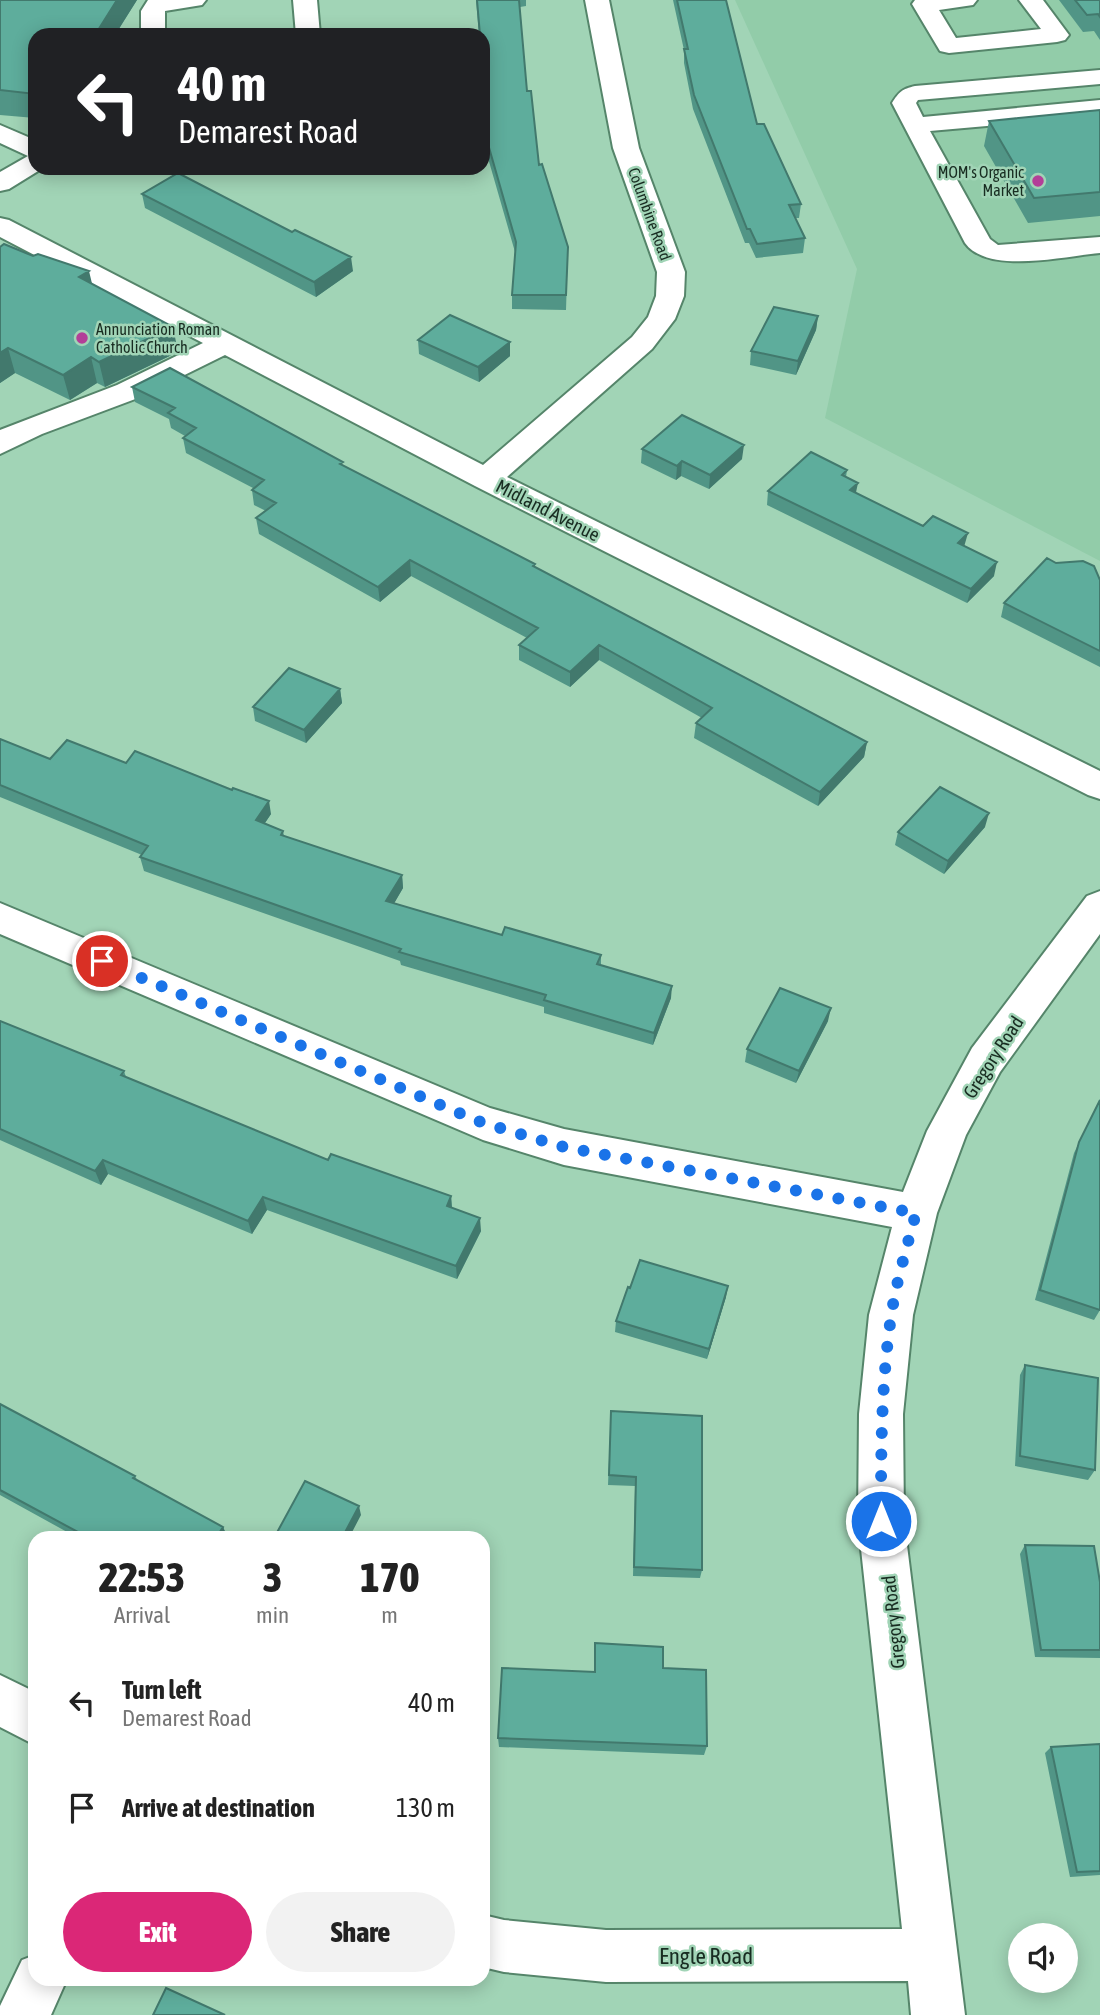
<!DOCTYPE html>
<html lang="en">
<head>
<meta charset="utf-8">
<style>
  body { margin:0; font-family:"Asap Condensed",sans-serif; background:#f2f2f2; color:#222; height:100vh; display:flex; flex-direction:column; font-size:26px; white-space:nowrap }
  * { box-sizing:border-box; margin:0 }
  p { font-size:23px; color:#767676 }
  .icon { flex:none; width:38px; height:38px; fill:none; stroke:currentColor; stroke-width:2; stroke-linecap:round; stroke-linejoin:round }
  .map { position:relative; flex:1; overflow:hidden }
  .panel { position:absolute; left:28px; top:1531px; width:462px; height:455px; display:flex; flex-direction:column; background:#fff; border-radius:21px; box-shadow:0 4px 18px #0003 }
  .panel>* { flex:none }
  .guide { position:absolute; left:28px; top:28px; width:462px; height:147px; border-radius:21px; box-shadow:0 4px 18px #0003; background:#202124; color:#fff; overflow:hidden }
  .controls { position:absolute; left:1008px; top:1923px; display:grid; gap:14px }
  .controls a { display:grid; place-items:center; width:70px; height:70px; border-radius:50%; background:#fff; box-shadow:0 4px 18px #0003; font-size:35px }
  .pin { position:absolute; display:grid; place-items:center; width:60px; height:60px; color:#fff; margin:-30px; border:4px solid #fff; border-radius:50%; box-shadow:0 2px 7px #0007 }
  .me { position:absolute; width:77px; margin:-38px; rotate:0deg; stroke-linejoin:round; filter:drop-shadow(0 0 5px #0008) }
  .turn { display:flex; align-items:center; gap:24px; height:147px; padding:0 35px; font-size:32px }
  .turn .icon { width:91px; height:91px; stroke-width:2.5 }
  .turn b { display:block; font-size:49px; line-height:60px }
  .eta { display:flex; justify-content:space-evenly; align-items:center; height:119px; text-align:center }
  .eta b { font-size:42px; font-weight:800; line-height:49px }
  .cta { display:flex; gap:14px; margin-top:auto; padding:14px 35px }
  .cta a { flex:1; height:80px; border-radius:42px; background:#db2777; color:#fff; font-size:28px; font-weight:800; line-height:80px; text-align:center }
  .cta a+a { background:#f2f2f2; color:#222 }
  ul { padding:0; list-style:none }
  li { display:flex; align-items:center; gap:21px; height:105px; padding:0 35px }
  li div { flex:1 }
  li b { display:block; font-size:26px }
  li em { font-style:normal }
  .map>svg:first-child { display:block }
  .built { fill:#92cca9 }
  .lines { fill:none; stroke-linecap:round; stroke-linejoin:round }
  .minor-casing { stroke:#55856a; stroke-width:4 }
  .minor { fill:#fff; fill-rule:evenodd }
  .wall { fill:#519586 }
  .shaded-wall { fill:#42796d }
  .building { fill:#5ead9c; stroke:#42796d; stroke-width:2 }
  .route { stroke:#1a73e8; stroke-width:12; stroke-dasharray:0 21.6 }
  .poi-dot { fill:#b33f98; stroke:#a1d4b6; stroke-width:2.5 }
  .labels { text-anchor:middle; stroke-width:5; stroke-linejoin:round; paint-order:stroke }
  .far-poi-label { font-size:16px; fill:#182c21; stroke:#a1d4b6; text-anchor:end }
  .far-street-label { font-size:16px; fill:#182c21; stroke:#a1d4b6 }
  .street-label { font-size:19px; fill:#182c21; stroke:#a1d4b6 }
  .near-street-label { font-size:23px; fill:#182c21; stroke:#a1d4b6 }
</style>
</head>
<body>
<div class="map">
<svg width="1100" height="2015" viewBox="0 0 1100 2015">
  <rect width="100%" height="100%" fill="#a1d4b6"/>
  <path class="built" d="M735,0H1100V561L825,418L857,269Z"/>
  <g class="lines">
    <defs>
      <path id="minor" d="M148,0H206L202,5L165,11V35H141V11Z
        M293,0H317L320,35H296Z
        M585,0H609L639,148L685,272L684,296L675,319L652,349L507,477L1100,771V799L1088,795L475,486L225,355L138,398L42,434L0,454V430L117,385L203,343L0,237V218L9,220L483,465L632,337L648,317L656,296L657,272L613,148Z
        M915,0H977L973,5L939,10L956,38L1041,29L1019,0H1043L1069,35L1065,40L1057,42L949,53L940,51L937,46L912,4Z
        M1100,70V84L918,100L916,103L923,117L1100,100V116L930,131L990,239L998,245L1100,237V253C1065,256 988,275 965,243L892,103C899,92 902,89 915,86Z
        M0,125L35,140V168H43L9,189L0,191V172L28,156L0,143Z
        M1100,891V934L1000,1072L966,1135L937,1213L913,1315L903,1414L904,1521L965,2015H911L908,1981L606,1982L504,1972L483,1967V1915L504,1920L606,1930L902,1929L858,1521L859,1414L869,1315L892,1227L564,1165L483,1140L0,934V903L490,1108L564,1129L903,1192L927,1131L972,1048L1087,896Z
        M0,1675L35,1692V1745L0,1727Z
        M35,1955V1979H67L51,2015H0V2006L22,1960Z"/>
    </defs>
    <use href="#minor" class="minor-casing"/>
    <use href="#minor" class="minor"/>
  </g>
  <path class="wall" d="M0,0H137L115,35H35V118L0,115Z
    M476,0H526V6L520,7L527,91L539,165L568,247L566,310L512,309V295L515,252L488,158L483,90V35H479Z
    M673,0H726L757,124L801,204L799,218H795L805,238L803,253L756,258L749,243H745L693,109L684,63V50Z
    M1059,0H1100V40L1094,31L1083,32Z
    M1100,110V216L1028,223L984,146L989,121Z
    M142,194L353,271L316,297L145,208Z
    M0,247L92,284L178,352L105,387L97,383L70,400L15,373L0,383Z
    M818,316L816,330L796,375L750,365L751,351Z
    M418,340L510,342V356L479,382L419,354Z
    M132,387L343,466L535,564V568L867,742L864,757L818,806L694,738L696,723L702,718L599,660L570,687L519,660V645L527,638L411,576L380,602L259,534L256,518L266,511L254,505L252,490L253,488L186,453L183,438L185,436L171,428L169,419L135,402Z
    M642,449L742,459L709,489L681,476L676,480L641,463Z
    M847,470L846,477L856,493L964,546L994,576L967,603L767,505L768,491Z
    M1056,563L1100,580V667L1001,617L1004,603Z
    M340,689L342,703L306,743L255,721L253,707Z
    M0,739L50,759L126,763L271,814L265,823L283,831L284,836L402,875L403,888L394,903L502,935L601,955V965L671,998L653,1045L544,1013V1007L401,965L400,961L144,871L140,857L142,855L0,797Z
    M985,827L944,874L895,845L898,832Z
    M0,1021L124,1071L126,1077L328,1160L451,1196L452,1208L481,1231L457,1279L267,1210L252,1234L108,1174L101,1185L0,1140Z
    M828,1021L796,1083L745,1062L747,1049Z
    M1100,1100V1310L1094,1320L1035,1300L1074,1153Z
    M726,1297L707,1359L615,1332L616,1321Z
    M1025,1365L1095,1470L1088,1480L1015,1466L1020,1375Z
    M0,1404L135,1476L137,1480L223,1527L227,1536L226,1538H78L0,1495Z
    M611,1411L702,1570L700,1578L633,1576L635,1486L608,1485Z
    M1025,1545L1100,1582V1658L1035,1657L1020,1554Z
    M595,1643L663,1668L707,1746L704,1755L499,1747L498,1738L594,1672Z
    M1100,1744V1875L1070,1877L1045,1753L1051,1747Z"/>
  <path class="shaded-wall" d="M117,0H137L115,35H95Z
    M351,257L353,271L316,297L314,282Z
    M89,271L95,296L79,277Z
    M818,316L816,330L796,375L798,361Z
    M173,327L178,352L105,387L99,362Z
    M510,342V356L479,382L478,367Z
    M8,348L15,373L0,383V353Z
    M91,357L97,383L70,400L63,375Z
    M744,445L742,459L709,489L710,475Z
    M682,461L681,476L676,480L677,466Z
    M858,483L855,497L850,490Z
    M968,533L964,547L958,543Z
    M410,560L411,576L380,602L378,587Z
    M997,562L994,576L967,603L971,589Z
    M599,645V660L570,687V672Z
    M340,689L342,703L306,743L304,730Z
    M867,742L864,757L818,806L820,792Z
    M269,801L271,814L258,833L256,820Z
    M989,813L985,827L944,874L948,861Z
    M402,875L403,888L388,914L386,901Z
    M672,986L671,998L653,1045L654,1033Z
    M831,1008L828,1021L796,1083L799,1071Z
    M103,1160L108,1174L101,1185L95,1171Z
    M451,1196L452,1210L447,1206Z
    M263,1197L267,1210L252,1234L248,1221Z
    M480,1218L481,1231L457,1279L456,1266Z
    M728,1286L726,1297L707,1359L709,1349Z
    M359,1506L361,1515L349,1538H342Z
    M223,1527L227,1536L226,1538H216Z"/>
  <path class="building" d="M0,0H117L95,35H35V94L0,90Z
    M477,0H519L527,91H531L539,165L542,164L568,247L566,295H512L516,242L488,144L483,82V35H480Z
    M677,0H726L757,124H764L801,204L789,205L805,238L757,244L750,229H747L694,95L684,49H688Z
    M1075,0H1100V17L1098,14L1087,15Z
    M1100,110V192L1034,198L989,121Z
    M178,173L292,232L295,230L351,257L314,282L142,194Z
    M4,244L33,256L38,254L89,271L79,277L173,327L99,362L91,357L63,375L8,348L0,353V247Z
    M774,307L818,316L798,361L751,351Z
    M450,315L510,342L478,367L418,340Z
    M170,368L343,462L340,464L535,564L533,566L867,742L820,792L696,723L712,708L599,645L570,672L519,645L538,628L410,560L378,587L256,518L276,503L252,490L264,480L183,438L196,428L168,413L175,408L132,387Z
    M682,415L744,445L710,475L682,461L677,466L642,449Z
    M811,452L847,470L842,475L858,483L850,490L923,526L933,516L968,533L958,543L997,562L971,589L768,491Z
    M1047,558L1056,563L1083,561L1094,566L1100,580V651L1004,603Z
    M289,668L340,689L304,730L253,707Z
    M0,739L50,759L67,740L126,763L135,751L232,790L233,788L269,801L256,820L283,831L281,835L402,875L386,901L502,935L505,927L601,955L597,964L672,986L654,1033L544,1000L546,995L399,952L401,949L140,857L148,846L0,785Z
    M940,787L989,813L948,861L898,832Z
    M780,988L831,1008L799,1071L747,1049Z
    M0,1021L124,1071L121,1075L328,1160L331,1154L451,1196L447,1206L480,1218L456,1266L263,1197L248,1221L103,1160L95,1171L0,1129Z
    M1100,1100V1310L1040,1290L1079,1142Z
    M640,1260L728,1286L709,1349L616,1321L628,1287L630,1288Z
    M1025,1365L1098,1378L1095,1470L1020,1456Z
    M0,1404L135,1476L133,1478L223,1527L216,1538H89L0,1490Z
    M611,1411L702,1416V1570L634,1567L636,1477L609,1475Z
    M305,1481L359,1506L342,1538H274Z
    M1025,1545L1094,1546L1100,1582V1650H1041Z
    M595,1643L663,1647V1668L706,1670L707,1746L498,1738L502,1668L595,1672Z
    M1100,1744V1871L1077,1872L1051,1747Z
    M166,1988L225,2015H153Z"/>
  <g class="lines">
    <path class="route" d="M102,961L483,1123L564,1147L916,1213C907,1247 896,1282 891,1317C881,1385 881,1452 881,1521"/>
  </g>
  <g class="poi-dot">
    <circle cx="1038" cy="181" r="7"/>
    <circle cx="82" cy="338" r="7"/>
  </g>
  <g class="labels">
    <g class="far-poi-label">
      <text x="1024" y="178">MOM's Organic<tspan x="1024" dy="18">Market</tspan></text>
      <text x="96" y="335" text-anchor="start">Annunciation Roman<tspan x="96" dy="18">Catholic Church</tspan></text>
    </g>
    <g class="far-street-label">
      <text transform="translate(650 214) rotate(70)" y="6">Columbine Road</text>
    </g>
    <g class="street-label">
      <text transform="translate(548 510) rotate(27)" y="7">Midland Avenue</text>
      <text transform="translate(993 1057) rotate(-57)" y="7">Gregory Road</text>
      <text transform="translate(893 1622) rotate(-96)" y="7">Gregory Road</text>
    </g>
    <g class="near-street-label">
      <text x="706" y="1964">Engle Road</text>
    </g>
  </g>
</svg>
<div class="controls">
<a><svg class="icon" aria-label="sound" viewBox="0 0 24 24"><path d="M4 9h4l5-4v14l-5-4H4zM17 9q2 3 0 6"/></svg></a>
</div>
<div class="pin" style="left:102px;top:961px;background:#d93025"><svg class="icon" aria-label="arrive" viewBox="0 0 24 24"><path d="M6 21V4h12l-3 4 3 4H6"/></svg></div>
<svg class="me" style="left:881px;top:1521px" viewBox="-20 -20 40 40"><circle r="17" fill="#1a73e8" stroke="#fff" stroke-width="3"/><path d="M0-11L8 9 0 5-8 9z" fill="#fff"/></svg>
<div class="guide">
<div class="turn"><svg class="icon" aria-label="left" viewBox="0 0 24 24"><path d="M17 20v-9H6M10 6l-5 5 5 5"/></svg><div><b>40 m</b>Demarest Road</div></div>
</div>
<section class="panel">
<div class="eta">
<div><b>22:53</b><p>Arrival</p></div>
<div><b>3</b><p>min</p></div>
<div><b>170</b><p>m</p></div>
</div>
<ul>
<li><svg class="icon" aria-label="left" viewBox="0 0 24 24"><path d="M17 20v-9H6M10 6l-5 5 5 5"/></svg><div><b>Turn left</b><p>Demarest Road</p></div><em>40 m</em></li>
<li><svg class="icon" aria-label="arrive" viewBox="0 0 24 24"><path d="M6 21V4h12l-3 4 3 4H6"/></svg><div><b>Arrive at destination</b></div><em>130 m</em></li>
</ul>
<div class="cta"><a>Exit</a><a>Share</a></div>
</section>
</div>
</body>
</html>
